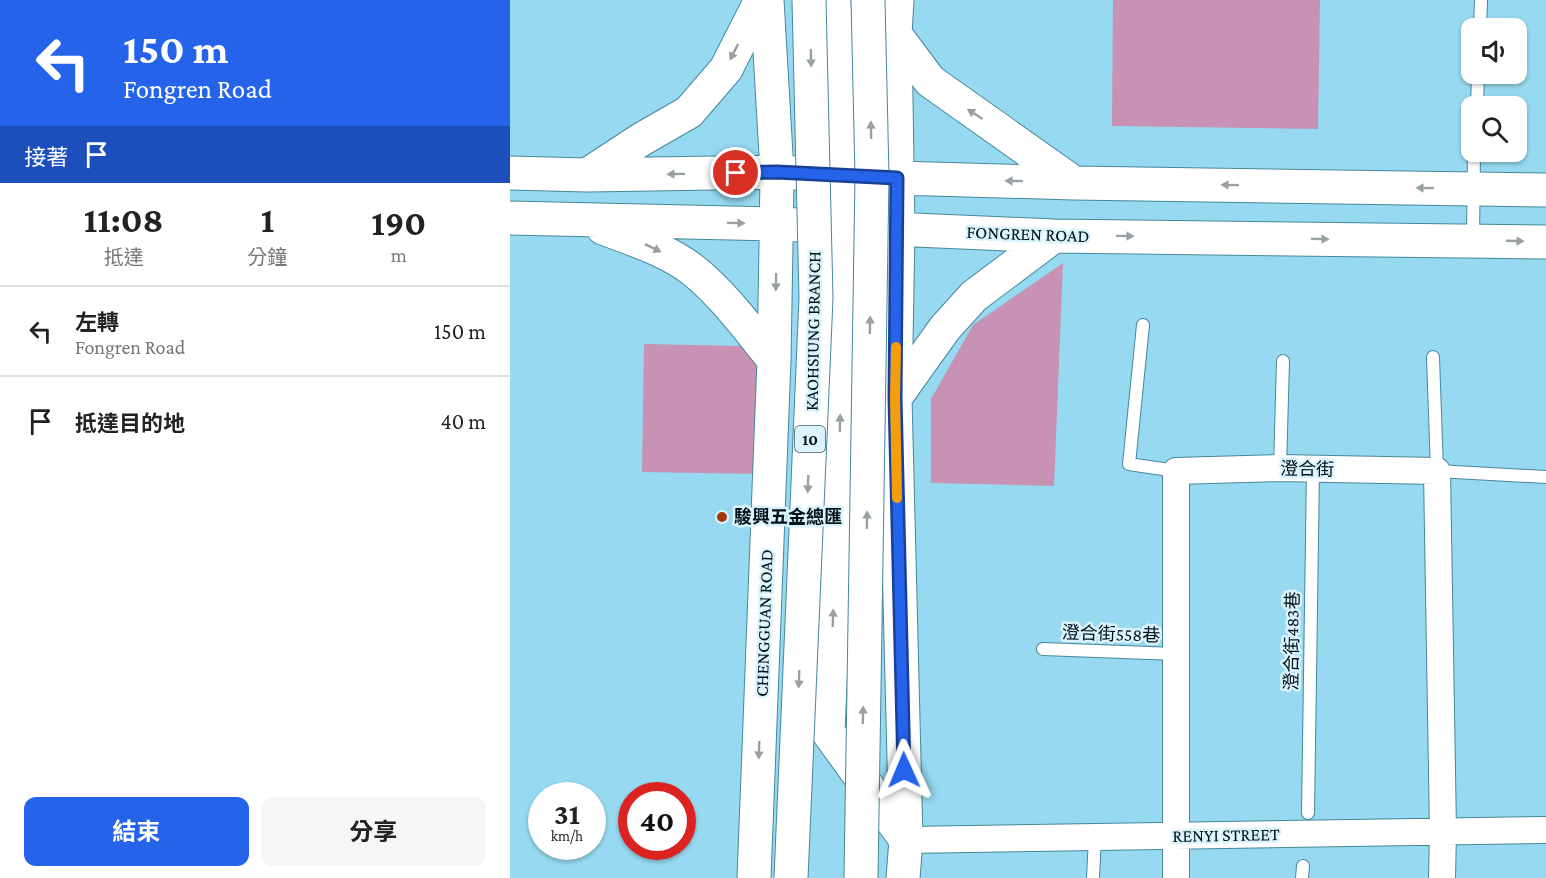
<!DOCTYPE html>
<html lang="zh-TW">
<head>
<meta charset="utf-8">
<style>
  body { margin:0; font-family:"Crimson Pro","Noto Sans TC",serif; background:#f6f6f6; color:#222; height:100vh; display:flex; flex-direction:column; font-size:22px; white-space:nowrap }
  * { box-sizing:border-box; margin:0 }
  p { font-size:20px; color:#767676 }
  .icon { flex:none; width:33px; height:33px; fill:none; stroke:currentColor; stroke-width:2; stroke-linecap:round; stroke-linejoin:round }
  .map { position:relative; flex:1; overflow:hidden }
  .details { display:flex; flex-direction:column; background:#fff; width:510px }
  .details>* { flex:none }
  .guide { background:#2563eb; color:#fff; overflow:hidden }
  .buttons { position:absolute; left:951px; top:18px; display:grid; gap:12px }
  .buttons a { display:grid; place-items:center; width:66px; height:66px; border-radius:12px; background:#fff; box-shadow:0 2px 4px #0004; font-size:30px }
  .speed { position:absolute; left:18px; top:782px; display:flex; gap:12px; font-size:30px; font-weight:700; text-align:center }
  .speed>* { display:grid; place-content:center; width:78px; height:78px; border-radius:50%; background:#fff; box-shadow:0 2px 4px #0004; line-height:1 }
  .speed small { font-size:15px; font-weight:400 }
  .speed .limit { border:9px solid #d22; background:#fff; color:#111 }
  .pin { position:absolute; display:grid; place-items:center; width:51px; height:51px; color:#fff; margin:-26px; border:3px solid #fff; border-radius:50%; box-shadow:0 2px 6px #0007 }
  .me { position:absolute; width:66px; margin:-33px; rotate:359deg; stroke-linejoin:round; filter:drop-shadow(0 0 4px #0008) }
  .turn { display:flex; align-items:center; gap:21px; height:126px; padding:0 24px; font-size:27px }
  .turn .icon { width:78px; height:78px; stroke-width:2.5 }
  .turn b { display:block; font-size:42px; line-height:51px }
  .then { display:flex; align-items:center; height:57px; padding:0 24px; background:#0003; gap:12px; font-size:22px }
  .eta { display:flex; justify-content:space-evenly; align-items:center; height:102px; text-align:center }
  .eta b { font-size:36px; font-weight:700; line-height:42px }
  .button { display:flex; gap:12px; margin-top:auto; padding:12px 24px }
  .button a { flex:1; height:69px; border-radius:12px; background:#2563eb; color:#fff; font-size:24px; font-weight:700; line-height:69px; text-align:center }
  .button a+a { background:#f6f6f6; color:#222 }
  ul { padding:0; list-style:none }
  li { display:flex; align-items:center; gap:18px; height:90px; padding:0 24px; border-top:2px solid #e0e0e0 }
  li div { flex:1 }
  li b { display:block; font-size:22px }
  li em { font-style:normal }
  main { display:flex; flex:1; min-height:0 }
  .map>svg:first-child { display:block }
  .green { fill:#c792b3 }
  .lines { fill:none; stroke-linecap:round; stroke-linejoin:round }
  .lane-casing { stroke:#46879c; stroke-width:14 }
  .street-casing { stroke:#46879c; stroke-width:28 }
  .secondary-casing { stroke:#46879c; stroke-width:35 }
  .lane { stroke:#fff; stroke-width:12 }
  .street { stroke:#fff; stroke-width:26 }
  .secondary { stroke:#fff; stroke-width:33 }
  .highway-bridge-casing { stroke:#46879c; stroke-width:35; stroke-linecap:butt }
  .highway-bridge { stroke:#fff; stroke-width:33 }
  .oneway { fill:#99a0a3 }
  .route-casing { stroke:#184099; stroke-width:15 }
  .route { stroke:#2563eb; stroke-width:10 }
  .slow { stroke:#f59e0b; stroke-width:10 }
  .poi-dot { fill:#a03c0a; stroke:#daf3fc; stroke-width:2 }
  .labels { text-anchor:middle; stroke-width:5; stroke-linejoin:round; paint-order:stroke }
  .shield { fill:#daf3fc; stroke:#41555d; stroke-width:1.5 }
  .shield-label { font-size:16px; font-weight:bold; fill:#001119 }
  .street-label { font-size:18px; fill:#001119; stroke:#daf3fc }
  .poi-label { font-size:18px; font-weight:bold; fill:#001119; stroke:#daf3fc; text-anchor:start }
</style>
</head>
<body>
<main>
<section class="details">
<div class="guide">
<div class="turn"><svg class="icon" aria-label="left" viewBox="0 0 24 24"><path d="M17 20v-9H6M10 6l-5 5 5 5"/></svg><div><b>150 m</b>Fongren Road</div></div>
<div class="then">接著<svg class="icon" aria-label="arrive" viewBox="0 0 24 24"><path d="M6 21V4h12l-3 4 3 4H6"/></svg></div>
</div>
<div class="eta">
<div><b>11:08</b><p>抵達</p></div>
<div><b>1</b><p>分鐘</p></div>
<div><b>190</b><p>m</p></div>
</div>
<ul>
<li><svg class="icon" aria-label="left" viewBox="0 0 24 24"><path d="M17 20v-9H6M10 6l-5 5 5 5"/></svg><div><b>左轉</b><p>Fongren Road</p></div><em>150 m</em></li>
<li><svg class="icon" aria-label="arrive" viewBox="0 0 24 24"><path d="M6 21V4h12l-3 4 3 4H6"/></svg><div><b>抵達目的地</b></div><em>40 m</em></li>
</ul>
<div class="button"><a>結束</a><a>分享</a></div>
</section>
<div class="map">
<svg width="1036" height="878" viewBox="0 0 1036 878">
  <rect width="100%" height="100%" fill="#96d9f0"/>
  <path class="green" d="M603,0H810L808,129L602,126Z
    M553,263L544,486L421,483V399L463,325Z
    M134,344L233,346L252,362L249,474L132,472Z"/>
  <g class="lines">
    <defs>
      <path id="lane" d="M970,28L971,0
        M967,106L968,74
        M963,239L964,152
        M633,325L619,464L666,471
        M923,357L927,471L1036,477
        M770,468L773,361
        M533,649L666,654
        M798,813L803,469
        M583,878L585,837
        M792,878L793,866"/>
      <path id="street" d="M396,840L1036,830
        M666,878V471L770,468L927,471L933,832L932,878"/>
      <path id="secondary" d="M324,0L334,176L341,195
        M387,0L385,34L388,230L385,398L396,840L393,878
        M385,34L420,81L564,183
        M0,173L77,175L267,172L387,178L564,183L1036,190
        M312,174L334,227L330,456L318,732L396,840
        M77,175L132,139L179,112L216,69L251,0
        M0,218L267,224L544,236L1036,242
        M93,228C124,240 158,250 184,271C213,294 240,331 264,360
        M385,398L435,328L464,296L544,236
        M244,878L264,360L266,245L267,172L257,0"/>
    </defs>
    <use href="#lane" class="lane-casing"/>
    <use href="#street" class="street-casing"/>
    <use href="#secondary" class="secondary-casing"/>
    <use href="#lane" class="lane"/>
    <use href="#street" class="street"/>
    <use href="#secondary" class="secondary"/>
    <defs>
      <path id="highway-bridge" d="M281,878L306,298L299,0
        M351,878L362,176L358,0"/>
    </defs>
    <use href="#highway-bridge" class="highway-bridge-casing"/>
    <use href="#highway-bridge" class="highway-bridge"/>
  </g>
  <defs><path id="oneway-solid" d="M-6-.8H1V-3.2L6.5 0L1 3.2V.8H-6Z" transform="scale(1.5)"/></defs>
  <g class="oneway">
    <use href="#oneway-solid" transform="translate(224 52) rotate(117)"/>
    <use href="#oneway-solid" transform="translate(301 58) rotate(89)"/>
    <use href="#oneway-solid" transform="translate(465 114) rotate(-147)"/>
    <use href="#oneway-solid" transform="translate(361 130) rotate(-91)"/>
    <use href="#oneway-solid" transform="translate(166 174) rotate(179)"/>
    <use href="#oneway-solid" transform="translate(504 181) rotate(-179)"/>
    <use href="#oneway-solid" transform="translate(720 185) rotate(-179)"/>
    <use href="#oneway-solid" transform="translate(915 188) rotate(-179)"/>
    <use href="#oneway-solid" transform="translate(226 223) rotate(1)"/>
    <use href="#oneway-solid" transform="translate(615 236) rotate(1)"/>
    <use href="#oneway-solid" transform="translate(810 239) rotate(1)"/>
    <use href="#oneway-solid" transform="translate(1005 241) rotate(2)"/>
    <use href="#oneway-solid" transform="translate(143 248) rotate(26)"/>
    <use href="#oneway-solid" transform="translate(266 282) rotate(91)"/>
    <use href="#oneway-solid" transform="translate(360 325) rotate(-89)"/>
    <use href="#oneway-solid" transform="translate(330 423) rotate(-89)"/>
    <use href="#oneway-solid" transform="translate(298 484) rotate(92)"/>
    <use href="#oneway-solid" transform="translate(357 520) rotate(-89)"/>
    <use href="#oneway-solid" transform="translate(323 618) rotate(-88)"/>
    <use href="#oneway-solid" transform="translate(289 679) rotate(92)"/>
    <use href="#oneway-solid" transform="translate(353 715) rotate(-89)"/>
    <use href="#oneway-solid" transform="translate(249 750) rotate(92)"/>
  </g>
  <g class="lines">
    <defs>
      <path id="route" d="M226,173L267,172L387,178L385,398L394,770"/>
    </defs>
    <use href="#route" class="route-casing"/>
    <use href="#route" class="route"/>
    <path class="slow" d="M386,347L385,398L387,498"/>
  </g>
  <circle class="poi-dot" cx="212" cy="517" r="6"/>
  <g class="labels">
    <rect class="shield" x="285" y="426" width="30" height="26" rx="4.5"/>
    <g class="shield-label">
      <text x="300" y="445">10</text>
    </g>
    <g class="street-label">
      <text transform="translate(518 234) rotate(2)" y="6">FONGREN ROAD</text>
      <text transform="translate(303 331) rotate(-89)" y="6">KAOHSIUNG BRANCH</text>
      <text transform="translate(797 469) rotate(1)" y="6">澄合街</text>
      <text transform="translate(254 623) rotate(-88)" y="6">CHENGGUAN ROAD</text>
      <text transform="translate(601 634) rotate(2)" y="6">澄合街558巷</text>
      <text transform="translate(782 641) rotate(-89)" y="6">澄合街483巷</text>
      <text transform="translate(716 835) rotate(-1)" y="6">RENYI STREET</text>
    </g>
    <g class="poi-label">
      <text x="224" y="523">駿興五金總匯</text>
    </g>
  </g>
</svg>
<div class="buttons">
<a><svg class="icon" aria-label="sound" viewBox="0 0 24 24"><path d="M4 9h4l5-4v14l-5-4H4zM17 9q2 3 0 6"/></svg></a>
<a><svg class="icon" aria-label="search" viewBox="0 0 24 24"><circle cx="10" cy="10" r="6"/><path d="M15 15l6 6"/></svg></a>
</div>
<div class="speed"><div>31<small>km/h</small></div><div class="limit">40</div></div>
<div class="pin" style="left:226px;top:173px;background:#d93025"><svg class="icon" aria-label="arrive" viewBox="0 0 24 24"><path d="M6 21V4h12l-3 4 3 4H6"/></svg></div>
<svg class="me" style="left:394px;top:770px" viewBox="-20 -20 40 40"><path d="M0-17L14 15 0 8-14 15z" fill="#2563eb" stroke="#fff" stroke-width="4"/></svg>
</div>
</main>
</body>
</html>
